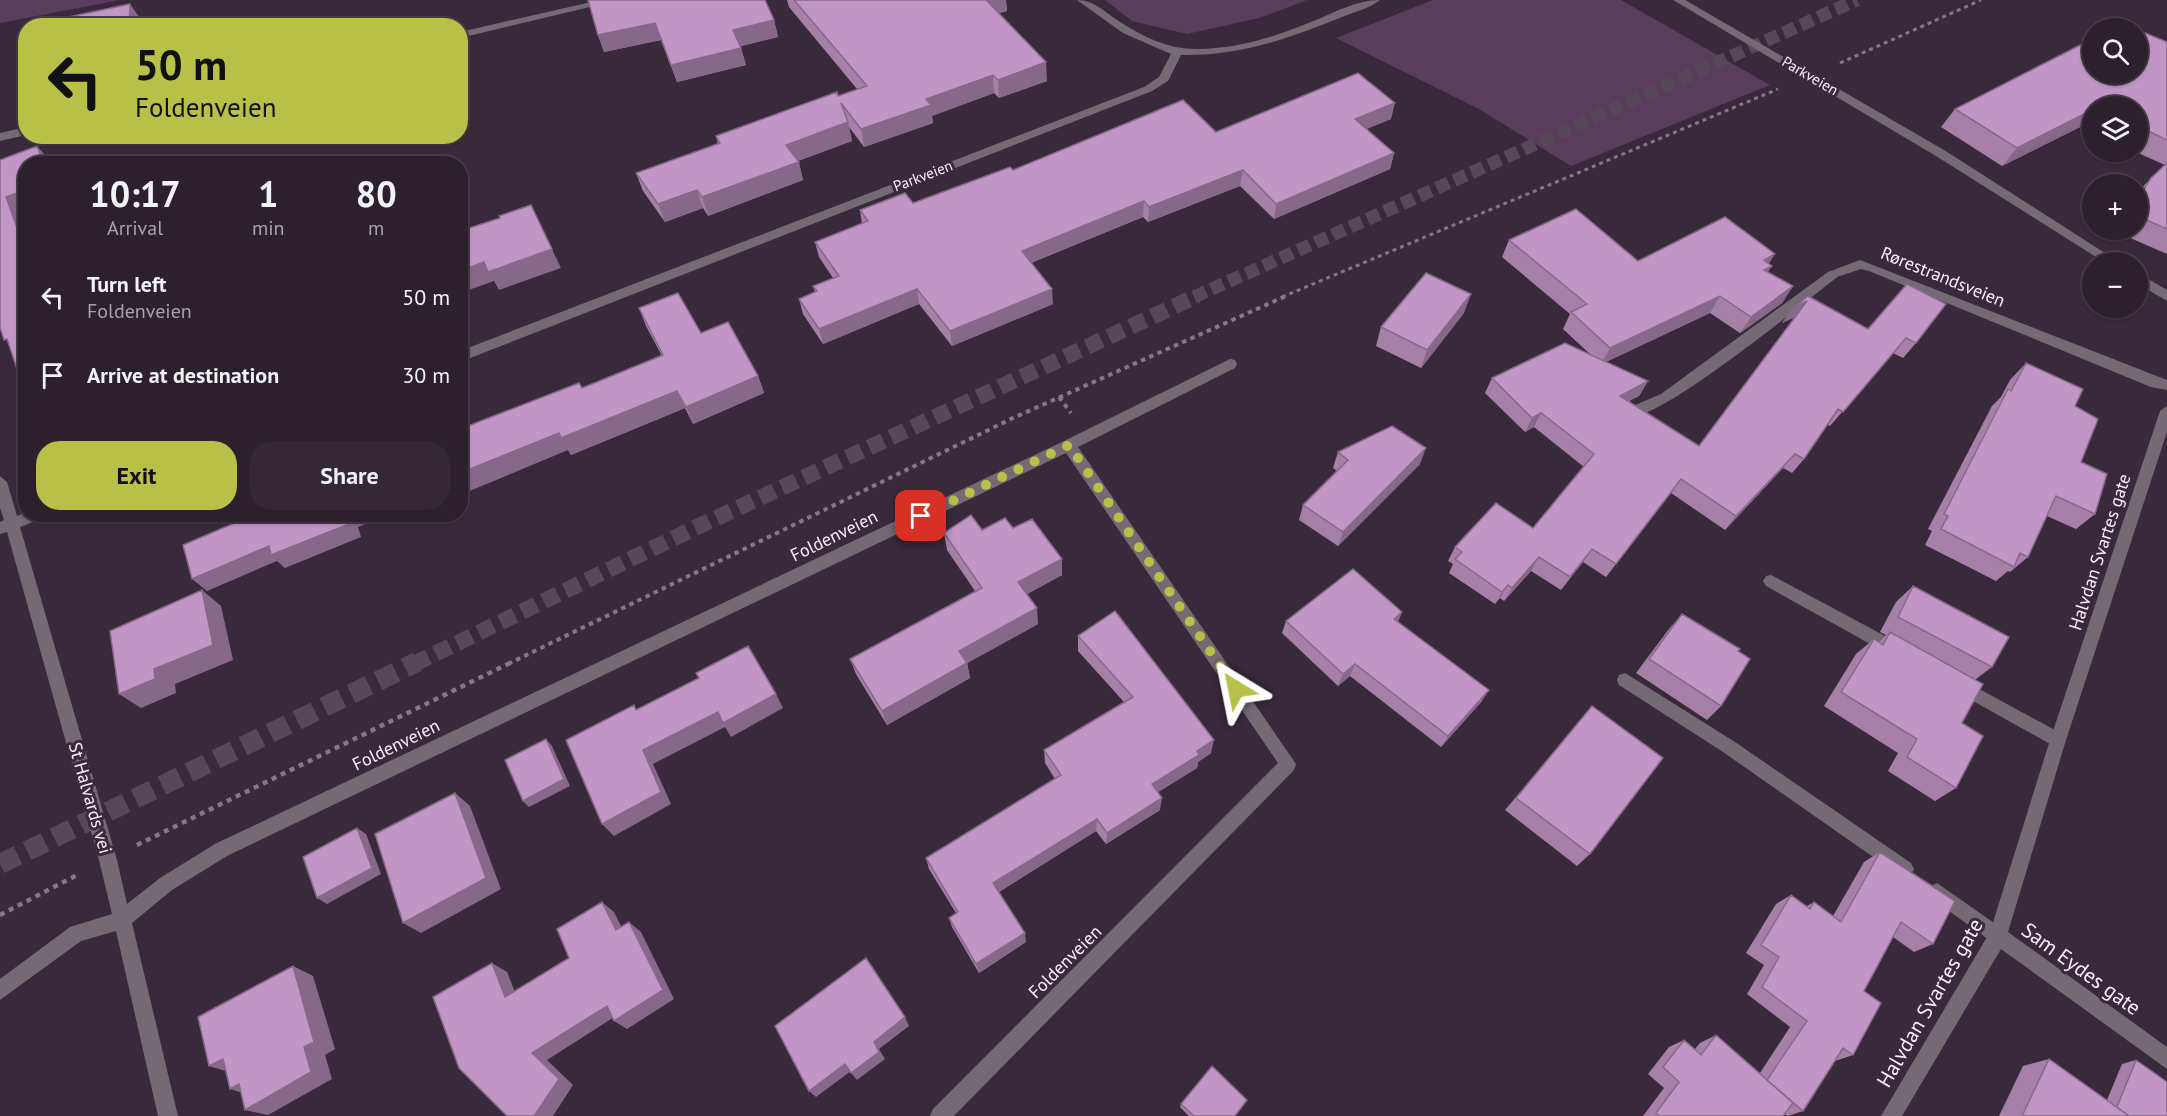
<!DOCTYPE html>
<html lang="en">
<head>
<meta charset="utf-8">
<style>
  body { margin:0; font-family:"PT Sans",sans-serif; background:#332834; color:#f1f3f6; height:100vh; display:flex; flex-direction:column; font-size:22px; white-space:nowrap }
  * { box-sizing:border-box; margin:0 }
  p { font-size:20px; color:#a6a3a9 }
  .icon { flex:none; width:33px; height:33px; fill:none; stroke:currentColor; stroke-width:2; stroke-linecap:round; stroke-linejoin:round }
  .map { position:relative; flex:1; overflow:hidden }
  .sheet { position:absolute; left:18px; top:156px; width:450px; height:366px; display:flex; flex-direction:column; background:#2b202c; border-radius:24px; box-shadow:0 2px 4px #0004,0 0 0 2px #473e48 }
  .sheet>* { flex:none }
  .banner { position:absolute; left:18px; top:18px; width:450px; height:126px; border-radius:24px; box-shadow:0 2px 4px #0004,0 0 0 2px #473e48; background:#b8c147; color:#111; overflow:hidden }
  .tools { position:absolute; left:2082px; top:18px; display:grid; gap:12px }
  .tools a { display:grid; place-items:center; width:66px; height:66px; border-radius:50%; background:#2b202c; box-shadow:0 2px 4px #0004,0 0 0 2px #473e48; font-size:30px }
  .pin { position:absolute; display:grid; place-items:center; width:51px; height:51px; color:#fff; margin:-26px; border-radius:12px; box-shadow:0 3px 9px #0006 }
  .me { position:absolute; width:66px; margin:-33px; rotate:325deg; stroke-linejoin:round; filter:drop-shadow(0 0 4px #0008) }
  .turn { display:flex; align-items:center; gap:21px; height:126px; padding:0 18px; font-size:27px }
  .turn .icon { width:78px; height:78px; stroke-width:2.5 }
  .turn b { display:block; font-size:42px; line-height:51px }
  .eta { display:flex; justify-content:space-evenly; align-items:center; height:102px; text-align:center }
  .eta b { font-size:36px; font-weight:700; line-height:42px }
  .cta { display:flex; gap:12px; margin-top:auto; padding:12px 18px }
  .cta a { flex:1; height:69px; border-radius:24px; background:#b8c147; color:#111; font-size:24px; font-weight:700; line-height:69px; text-align:center }
  .cta a+a { background:#332834; color:#f1f3f6 }
  ul { padding:0; list-style:none }
  li { display:flex; align-items:center; gap:18px; height:78px; padding:0 18px }
  li div { flex:1 }
  li b { display:block; font-size:22px }
  li em { font-style:normal }
  .map>svg:first-child { display:block }
  .green { fill:#5a3c5d }
  .lines { fill:none; stroke-linecap:round; stroke-linejoin:round }
  .trunk-tunnel-far2 { stroke:#564858; stroke-width:13; stroke-dasharray:13 6; stroke-linecap:butt }
  .trunk-tunnel-far1 { stroke:#564858; stroke-width:16; stroke-dasharray:16 8; stroke-linecap:butt }
  .trunk-tunnel { stroke:#564858; stroke-width:20; stroke-dasharray:20 10; stroke-linecap:butt }
  .path-far2 { stroke:#857786; stroke-width:3; stroke-dasharray:4 4; stroke-linecap:butt }
  .path-far1 { stroke:#857786; stroke-width:4; stroke-dasharray:4.5 4.5; stroke-linecap:butt }
  .path { stroke:#857786; stroke-width:4.5; stroke-dasharray:5 5; stroke-linecap:butt }
  .service { fill:#736a73; fill-rule:evenodd }
  .minor { fill:#736a73; fill-rule:evenodd }
  .wall { fill:#a680a9 }
  .shaded-wall { fill:#87688a }
  .building { fill:#c195c5; stroke:#87688a; stroke-width:1.5 }
  .route { stroke:#b8c147; stroke-width:10; stroke-dasharray:0 18 }
  .labels { text-anchor:middle; stroke-width:6; stroke-linejoin:round; paint-order:stroke }
  .far-street-label { font-size:15px; fill:#faeffa; stroke:#392a3b }
  .street-label { font-size:18px; fill:#faeffa; stroke:#392a3b }
  .near-street-label { font-size:21px; fill:#faeffa; stroke:#392a3b }
</style>
</head>
<body>
<div class="map">
<svg width="2167" height="1116" viewBox="0 0 2167 1116">
  <rect width="100%" height="100%" fill="#392a3b"/>
  <path class="green" d="M0,0H120L0,23Z
    M1105,0H1307L1259,18L1187,34L1132,21Z
    M1433,0H1621L1770,85L1571,166L1479,109L1336,38Z"/>
  <g class="lines">
    <path class="trunk-tunnel-far2" d="M1194,297L1857,0"/>
    <path class="trunk-tunnel-far1" d="M414,664L699,526L1197,296"/>
    <path class="trunk-tunnel" d="M0,864L417,662"/>
    <path class="path-far2" d="M1840,63L1981,0
      M1282,297L1778,89"/>
    <path class="path-far1" d="M1059,397L1071,413
      M508,664L1013,418L1286,296"/>
    <path class="path" d="M137,845L512,662
      M0,915L79,874"/>
    <path class="service" d="M1840,268L1846,272L1836,278C1806,301 1655,426 1626,417L1624,413L1626,409L1661,394L1828,272Z
      M1771,575L1902,645L1904,650L1902,655L1896,657L1890,655L1766,586L1763,581L1766,576Z
      M1625,673L1735,742L1911,863L1914,869L1911,875L1905,878L1899,875L1723,752L1619,685L1617,680L1619,675Z
      M1961,679L2064,735L2066,740L2064,745L2058,748L2052,745L1955,691L1953,686L1955,681Z
      M1937,883L2004,930L2007,936L2004,942L1998,945L1992,942L1931,898L1928,892L1931,886Z"/>
    <path class="minor" d="M600,0H619L460,38V32Z
      M1077,0C1094,0 1106,13 1120,22C1144,37 1168,49 1196,49C1237,49 1274,37 1311,22C1334,13 1356,0 1380,0C1371,8 1354,12 1342,17C1287,39 1241,56 1181,55L1168,81L1152,91L460,362V351L1144,87L1159,77L1171,54L1123,33Z
      M1673,0H1685L1944,150L2119,262H2104L1936,156Z
      M26,127V135L0,141V133Z
      M1860,260L2167,380V390L2151,387L1869,271L1861,269L1840,276L1834,272L1836,269Z
      M2138,273L2167,290V301L2138,284Z
      M1230,359L1235,360L1237,364L1235,368L1078,447L1296,764L1294,770L954,1116H930L933,1109L1278,763L1066,453L227,856L172,890L132,923L178,1116H158L116,931L81,941L0,1000V979L70,927L112,914L99,860L7,532L0,534V522L4,520L0,508V476L7,482L17,516L26,512V514H45L43,518L20,527L117,860L127,904L160,878L215,844L1064,441Z
      M2167,406V432L2066,740L2008,932L2167,1047V1069L2001,949L1902,1116H1881L1990,932L2050,740L2160,411Z"/>
  </g>
  <path class="wall" d="M787,0H1006L1007,11L999,13L1047,81L999,98L994,93L932,116L933,123L864,147L849,127L852,141L798,161L803,180L708,216L703,208L665,222L643,191L636,173L718,144L716,136L838,96L857,89L789,7Z
    M774,20L778,37L740,46L746,65L677,82L661,40L604,52L598,35Z
    M2167,42V254L2112,230H2138V192L2151,178L2165,165L2136,152H2138V106H2092V131L2082,126L2002,166L1941,127L1955,109Z
    M1391,119L1366,129L1394,153L1390,169L1274,219L1240,186L1148,222L1143,217L1031,263L1053,304L952,346L919,304L823,344L803,314L799,299L815,292L813,286L833,278L819,257L815,242L862,224L860,210L913,203L1013,170L1216,132Z
    M1509,240L1638,261L1769,264L1768,272L1793,286L1782,303L1740,333L1710,313L1606,362L1648,381L1639,396L1629,401L1699,446L1795,317L1782,323L1793,308L1868,329L1907,284L1916,343L1903,358L1893,353L1830,426L1827,424L1804,459L1792,473L1783,468L1725,530L1671,493L1606,577L1583,562L1561,590L1531,571L1504,601L1500,598L1495,604L1449,573L1453,564L1448,561L1455,547L1533,528L1584,467L1534,427L1525,432L1485,393L1492,378L1591,355L1563,329L1570,314L1502,257Z
    M639,308L701,333L758,376L764,393L693,424L685,408L571,455L568,450L582,388L662,356L646,326Z
    M1464,313L1421,368L1376,346L1381,327Z
    M2026,363L2075,406L2081,462L2095,514L2076,529L2047,516L2028,557L2010,572L2008,571L1996,581L1925,545L1932,531L1928,529L1992,406L2001,397L2010,380Z
    M1338,452L1420,464L1338,546L1299,520L1303,505L1337,471L1333,468Z
    M1013,528L1062,559V575L1027,594L1038,624L967,663L970,678L887,725L856,674L850,659L975,591L947,550L944,533L982,530Z
    M1913,586L1992,667L1976,679L1962,723L1956,788L1935,801L1888,771L1898,753L1824,706L1856,654L1874,639L1879,642L1886,635L1880,632L1896,602Z
    M1682,614L1738,651L1721,706L1707,720L1636,673L1669,629Z
    M1286,621L1398,622L1482,701L1441,747L1350,676L1338,686L1282,633Z
    M1078,636L1211,753L1198,762L1197,768L1158,792L1160,810L1106,844L1096,831L999,892L1026,942L979,973L952,927L949,918L956,913L929,869L926,858L1055,779L1045,763L1044,750L1124,702L1078,651Z
    M1592,706L1590,854L1577,866L1505,810Z
    M1880,852L1933,944L1914,952L1893,937L1864,991L1853,1055L1835,1061L1803,1111L1788,1116L1784,1114L1783,1116H1643L1664,1088L1648,1074L1669,1047L1684,1040L1695,1049L1700,1043L1716,1035L1760,1073L1790,1027L1747,994L1764,965L1746,953L1776,904L1791,895L1807,906L1814,902L1833,916L1864,862Z
    M2049,1059L2107,1100L2122,1064L2136,1060L2167,1116H1999L2023,1066Z
    M1181,1104L1235,1116H1189L1180,1107Z"/>
  <path class="shaded-wall" d="M985,0H1006L1007,11L986,17Z
    M130,4L142,21V26H129Z
    M774,20L778,37L738,47L733,30Z
    M655,23L661,40L604,52L598,35Z
    M741,48L746,65L677,82L671,65Z
    M1046,62L1047,81L999,98L998,80Z
    M993,75L994,93L932,116L933,123L864,147L861,129L926,99Z
    M1395,103L1391,119L1352,135L1355,119Z
    M2092,110V114L2082,126L2002,166L2017,148Z
    M848,122L852,141L791,163L786,145Z
    M37,146L53,164H44Z
    M1394,153L1390,169L1274,219L1276,204Z
    M799,162L803,180L708,216L702,197Z
    M1243,170L1240,186L1148,222L1149,207Z
    M26,190V215L24,216L26,221V253L6,197Z
    M697,190L703,208L665,222L658,204Z
    M1144,201L1143,217L1022,266V251Z
    M531,205L561,268L499,290L494,281L460,293V271L484,262Z
    M1775,254L1765,270L1772,266L1761,283L1764,260Z
    M1793,286L1782,303L1740,333L1751,317Z
    M917,289L919,304L823,344L819,329Z
    M1052,289L1053,304L952,346L950,331Z
    M1471,294L1464,313L1421,368L1427,350Z
    M1720,296L1710,313L1601,364L1610,348Z
    M1807,301L1796,316L1782,323L1793,308Z
    M758,376L764,393L693,424L686,407Z
    M1648,381L1639,396L1611,410L1620,396Z
    M677,391L685,408L571,455L568,450L460,495V473L559,433Z
    M1541,413L1534,427L1525,432L1532,418Z
    M1426,448L1420,464L1338,546L1343,532Z
    M1795,454L1783,468L1725,530L1736,516Z
    M1681,479L1671,493L1606,577L1616,564Z
    M346,514H364L368,523L358,527L361,537L285,568L277,561L207,591L192,579Z
    M1592,549L1583,562L1561,590L1570,577Z
    M1539,557L1531,571L1504,601L1512,588Z
    M1062,559V575L1020,598L1018,582Z
    M1508,585L1500,598L1495,604L1502,592Z
    M202,590L221,606L233,660L175,684L176,693L141,708L119,694L154,669Z
    M1037,608L1038,624L962,666L959,651Z
    M1402,612L1397,625L1394,619Z
    M967,663L970,678L887,725L882,711Z
    M1355,664L1350,676L1338,686L1343,674Z
    M1489,690L1482,701L1441,747L1448,736Z
    M776,694L783,708L731,737L725,727L653,764L671,804L614,836L602,824L643,750L718,712Z
    M546,739L552,746L570,786L529,807L523,801Z
    M1214,740L1211,753L1198,762L1197,768L1150,797L1152,784L1197,751Z
    M455,793L470,806L501,889L421,933L403,923Z
    M1162,798L1160,810L1106,844L1107,833Z
    M1097,819L1096,831L995,894L993,883Z
    M357,828L366,834L381,874L327,904L317,898Z
    M602,902L614,912L628,940L616,930Z
    M629,922L641,932L674,999L627,1029L614,1021Z
    M1025,933L1026,942L979,973L976,964Z
    M492,963L507,972L520,1005L505,997Z
    M293,966L313,976L335,1049L325,1055L332,1079L268,1115L245,1110L304,1047Z
    M607,1006L619,1014L547,1060L573,1085L553,1116H534L532,1053Z
    M905,1017L909,1026L879,1049L885,1059L857,1080L851,1073L874,1042Z
    M223,1059L232,1073L209,1066Z
    M845,1064L851,1071L816,1097L809,1091Z
    M239,1084L253,1096L230,1089Z"/>
  <path class="building" d="M588,0H765L774,20L733,30L741,48L671,65L655,23L598,35Z
    M794,0H986L1046,62L998,80L993,75L926,99L931,105L861,129L841,103L848,122L786,145L799,162L702,197L697,190L658,204L636,173L720,143L716,136L837,92L838,96L867,86Z
    M130,4L129,26H30L31,25Z
    M2122,24L2134,28H2113Z
    M2138,30L2167,42V140L2138,126V106H2092V110L2017,148L1955,109L2092,39V74H2138Z
    M1358,73L1395,103L1355,119L1394,153L1276,204L1243,170L1149,207L1144,201L1022,251L1052,289L950,331L917,289L819,329L799,299L817,291L813,286L839,276L815,242L868,221L860,210L905,193L913,203L1010,167L1013,170L1183,100L1216,132Z
    M37,146L44,164H26V190L6,197L26,253V396L7,339L4,340L0,327V160Z
    M2167,163V229L2138,216V198L2151,178Z
    M531,205L552,249L488,272L484,262L460,271V231L500,218L499,216Z
    M1576,209L1638,261L1725,217L1775,254L1764,260L1772,266L1764,270L1793,286L1751,317L1720,296L1610,348L1571,312L1587,304L1509,240Z
    M1426,273L1471,294L1427,350L1381,327Z
    M1907,284L1946,304L1916,343L1906,338L1843,412L1838,409L1804,459L1795,454L1736,516L1681,479L1616,564L1592,549L1570,577L1539,557L1512,588L1508,585L1502,592L1455,559L1462,552L1455,547L1496,503L1533,528L1594,454L1541,413L1532,418L1492,378L1565,343L1648,381L1620,396L1699,446L1807,301L1793,308L1808,296L1868,329Z
    M678,293L701,333L728,322L758,376L686,407L677,391L561,438L559,433L460,473V429L579,383L582,388L663,355L639,308Z
    M2026,363L2083,389L2075,406L2098,419L2081,462L2107,474L2095,514L2056,496L2028,557L2020,553L2014,567L1941,529L1948,516L1944,514L2008,389L2011,391Z
    M1392,426L1426,448L1343,532L1303,505L1348,460L1338,452Z
    M256,514H346L349,524L271,555L269,546L192,579L183,545Z
    M971,515L982,530L1005,518L1013,528L1032,519L1062,559L1018,582L1037,608L959,651L967,663L882,711L850,659L982,588L944,533Z
    M1353,569L1402,612L1394,619L1489,690L1448,736L1355,664L1343,674L1286,621Z
    M1913,586L2009,637L1992,667L1898,617Z
    M202,590L213,645L154,669L155,679L119,694L110,631Z
    M1115,611L1214,740L1197,751L1199,755L1152,784L1162,798L1107,833L1097,819L993,883L1025,933L976,964L949,918L958,912L926,858L1061,775L1044,750L1133,697L1078,636Z
    M1682,614L1740,649L1738,651L1750,659L1721,706L1649,659Z
    M1890,632L1983,684L1962,723L1983,736L1956,788L1907,757L1917,739L1841,692L1874,639L1883,645Z
    M748,646L776,694L723,723L718,712L643,750L661,792L602,824L566,740L634,705L636,710L699,678L696,673Z
    M1592,706L1663,758L1590,854L1516,798Z
    M546,739L564,779L523,801L505,760Z
    M455,793L486,878L403,923L375,834Z
    M357,828L372,868L317,898L303,857Z
    M1880,852L1955,901L1933,944L1901,922L1864,991L1881,1003L1853,1055L1843,1048L1803,1111L1767,1080L1807,1021L1762,987L1779,957L1761,945L1791,895L1810,909L1814,902L1841,922Z
    M602,902L616,930L629,922L663,990L614,1021L607,1006L532,1053L559,1079L534,1116H507L459,1068L433,997L492,963L505,997L569,958L557,929Z
    M866,958L905,1017L874,1042L879,1052L851,1073L845,1064L809,1091L775,1026Z
    M293,966L314,1042L304,1047L311,1072L245,1110L239,1084L230,1089L223,1059L209,1066L198,1017Z
    M1716,1035L1793,1103L1783,1116H1659L1656,1113L1679,1082L1663,1067L1684,1040L1701,1055Z
    M2049,1059L2129,1116H2022Z
    M2136,1060L2167,1082V1116H2129L2117,1107Z
    M1212,1066L1247,1100L1235,1116H1194L1181,1104Z"/>
  <g class="lines">
    <path class="route" d="M921,516L1069,445L1236,689"/>
  </g>
  <g class="labels">
    <g class="far-street-label">
      <text transform="translate(1810 76) rotate(30)" y="5">Parkveien</text>
      <text transform="translate(923 176) rotate(-21)" y="5">Parkveien</text>
    </g>
    <g class="street-label">
      <text transform="translate(1943 277) rotate(22)" y="6">Rørestrandsveien</text>
      <text transform="translate(834 536) rotate(-26)" y="6">Foldenveien</text>
      <text transform="translate(2100 552) rotate(-72)" y="6">Halvdan Svartes gate</text>
      <text transform="translate(396 745) rotate(-26)" y="6">Foldenveien</text>
      <text transform="translate(90 798) rotate(74)" y="6">St Halvards vei</text>
      <text transform="translate(1065 962) rotate(-45)" y="6">Foldenveien</text>
    </g>
    <g class="near-street-label">
      <text transform="translate(2081 969) rotate(36)" y="7">Sam Eydes gate</text>
      <text transform="translate(1930 1003) rotate(-60)" y="7">Halvdan Svartes gate</text>
    </g>
  </g>
</svg>
<div class="tools">
<a><svg class="icon" aria-label="search" viewBox="0 0 24 24"><circle cx="10" cy="10" r="6"/><path d="M15 15l6 6"/></svg></a>
<a><svg class="icon" aria-label="layers" viewBox="0 0 24 24"><path d="M12 4l9 5-9 5-9-5zM3 14l9 5 9-5"/></svg></a>
<a>+</a>
<a>−</a>
</div>
<div class="pin" style="left:921px;top:516px;background:#d93025"><svg class="icon" aria-label="arrive" viewBox="0 0 24 24"><path d="M6 21V4h12l-3 4 3 4H6"/></svg></div>
<svg class="me" style="left:1236px;top:689px" viewBox="-20 -20 40 40"><path d="M0-17L14 15 0 8-14 15z" fill="#b8c147" stroke="#fff" stroke-width="4"/></svg>
<div class="banner">
<div class="turn"><svg class="icon" aria-label="left" viewBox="0 0 24 24"><path d="M17 20v-9H6M10 6l-5 5 5 5"/></svg><div><b>50 m</b>Foldenveien</div></div>
</div>
<section class="sheet">
<div class="eta">
<div><b>10:17</b><p>Arrival</p></div>
<div><b>1</b><p>min</p></div>
<div><b>80</b><p>m</p></div>
</div>
<ul>
<li><svg class="icon" aria-label="left" viewBox="0 0 24 24"><path d="M17 20v-9H6M10 6l-5 5 5 5"/></svg><div><b>Turn left</b><p>Foldenveien</p></div><em>50 m</em></li>
<li><svg class="icon" aria-label="arrive" viewBox="0 0 24 24"><path d="M6 21V4h12l-3 4 3 4H6"/></svg><div><b>Arrive at destination</b></div><em>30 m</em></li>
</ul>
<div class="cta"><a>Exit</a><a>Share</a></div>
</section>
</div>
</body>
</html>
